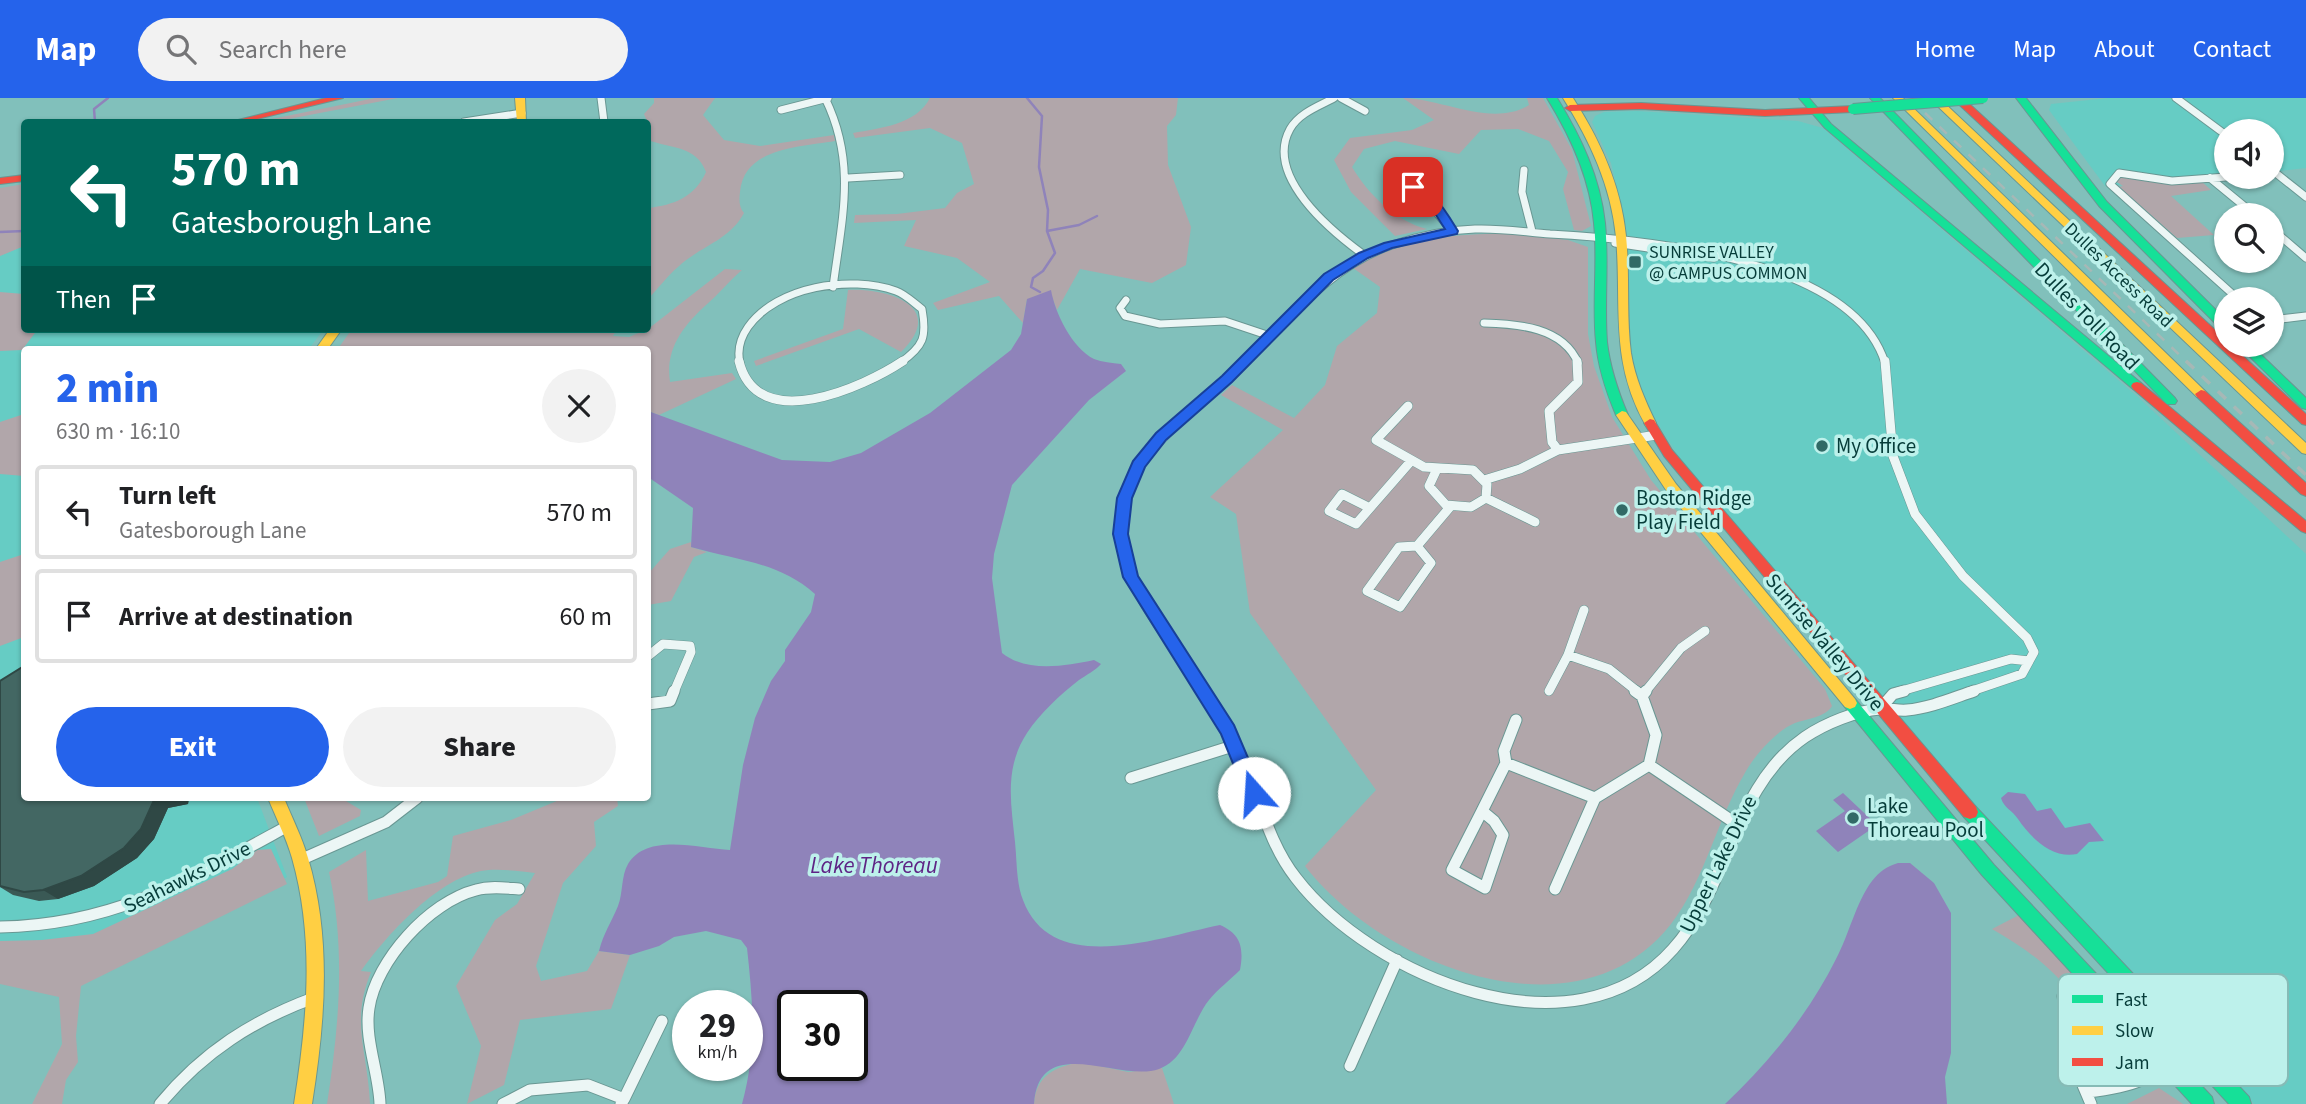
<!DOCTYPE html>
<html lang="en">
<head>
<meta charset="utf-8">
<style>
  body { margin:0; font-family:"Source Sans 3",sans-serif; background:#f2f2f2; color:#202124; height:100vh; display:flex; flex-direction:column; font-size:26px; white-space:nowrap }
  * { box-sizing:border-box; margin:0 }
  p { font-size:23px; color:#757577 }
  .icon { flex:none; width:38px; height:38px; fill:none; stroke:currentColor; stroke-width:2; stroke-linecap:round; stroke-linejoin:round }
  .map { position:relative; flex:1; overflow:hidden }
  .panel { position:absolute; left:21px; top:248px; width:630px; height:455px; display:flex; flex-direction:column; background:#fff; border-radius:7px; box-shadow:0 2px 5px #0004 }
  .panel>* { flex:none }
  .top-card { position:absolute; left:21px; top:21px; width:630px; height:214px; border-radius:7px; box-shadow:0 2px 5px #0004; background:#00695c; color:#fff; overflow:hidden }
  .buttons { position:absolute; left:2214px; top:21px; display:grid; gap:14px }
  .buttons a { display:grid; place-items:center; width:70px; height:70px; border-radius:50%; background:#fff; box-shadow:0 2px 5px #0004; font-size:35px }
  .speed { position:absolute; left:672px; top:892px; display:flex; gap:14px; font-size:35px; font-weight:700; text-align:center }
  .speed>* { display:grid; place-content:center; width:91px; height:91px; border-radius:50%; background:#fff; box-shadow:0 2px 5px #0004; line-height:1 }
  .speed small { font-size:18px; font-weight:400 }
  .speed .limit { border:4px solid #111; border-radius:10px; background:#fff; color:#111 }
  .pin { position:absolute; display:grid; place-items:center; width:60px; height:60px; color:#fff; margin:-30px; border-radius:14px; box-shadow:0 4px 10px #0006 }
  .me { position:absolute; width:77px; margin:-38px; rotate:341deg; stroke-linejoin:round; filter:drop-shadow(0 0 5px #0008) }
  .turn { display:flex; align-items:center; gap:24px; height:147px; padding:0 35px; font-size:32px }
  .turn .icon { width:91px; height:91px; stroke-width:2.5 }
  .turn b { display:block; font-size:49px; line-height:60px }
  .then { display:flex; align-items:center; height:66px; padding:0 35px; background:#0003; gap:14px; font-size:26px }
  .round { display:grid; place-items:center; flex:none; width:74px; height:74px; border-radius:37px; background:#f2f2f2 }
  .head { display:flex; align-items:center; justify-content:space-between; height:119px; padding:0 35px }
  h1 { font-size:42px; font-weight:800; line-height:52px; color:#2563eb }
  .cta { display:flex; gap:14px; margin-top:auto; padding:14px 35px }
  .cta a { flex:1; height:80px; border-radius:42px; background:#2563eb; color:#fff; font-size:28px; font-weight:800; line-height:80px; text-align:center }
  .cta a+a { background:#f2f2f2; color:#202124 }
  ul { padding:0; list-style:none }
  li { display:flex; align-items:center; gap:21px; height:94px; margin:0 14px 10px; padding:0 21px; border:4px solid #e0e0e0; border-radius:7px }
  li div { flex:1 }
  li b { display:block; font-size:26px }
  li em { font-style:normal }
  header { display:flex; align-items:center; gap:42px; box-sizing:border-box; height:98px; padding:0 35px; background:#2563eb; color:#fff }
  header strong { font-size:33px }
  nav { display:flex; gap:38px; margin-inline-start:auto; font-size:24px }
  .search { width:490px; height:63px; background:#f2f2f2; display:flex; align-items:center; gap:18px; box-sizing:border-box; padding:0 24px; border-radius:38px; color:#757577; font-size:26px }
  .map>svg:first-child { display:block }
  .built { fill:#66ccc4 }
  .green { fill:#b1a6aa }
  .water { fill:#8f83ba; fill-rule:evenodd }
  .lines { fill:none; stroke-linecap:round; stroke-linejoin:round }
  .stream { stroke:#8f83ba; stroke-width:2.5 }
  .street-far2-casing { stroke:#699793; stroke-width:9 }
  .street-far1-casing { stroke:#699793; stroke-width:10 }
  .street-casing { stroke:#699793; stroke-width:13 }
  .fast-casing { stroke:#699793; stroke-width:2 }
  .slow-casing { stroke:#699793; stroke-width:2 }
  .jam-casing { stroke:#699793; stroke-width:2 }
  .street-far2 { stroke:#ecf6f5; stroke-width:7 }
  .street-far1 { stroke:#ecf6f5; stroke-width:9 }
  .street { stroke:#ecf6f5; stroke-width:11 }
  .fast { fill:#16e098; fill-rule:evenodd }
  .slow { fill:#ffcf43; fill-rule:evenodd }
  .jam { fill:#f24e42; fill-rule:evenodd }
  .rail-far1 { stroke:#a6b8b6; stroke-width:2.5; stroke-dasharray:10 10; stroke-linecap:butt }
  .rail { stroke:#a6b8b6; stroke-width:3.5; stroke-dasharray:11 11; stroke-linecap:butt }
  .fast-bridge-casing { stroke:#699793; stroke-width:12; stroke-linecap:butt }
  .fast-bridge { stroke:#16e098; stroke-width:10 }
  .wall { fill:#3a5955 }
  .shaded-wall { fill:#2f4845 }
  .building { fill:#436763; stroke:#2f4845; stroke-width:2 }
  .route { fill:#2563eb; stroke:#184099; stroke-width:2 }
  .poi-dot { fill:#316a66; stroke:#bdf1eb; stroke-width:2.5 }
  .labels { text-anchor:middle; stroke-width:7; stroke-linejoin:round; paint-order:stroke }
  .far-poi-label { font-size:18px; fill:#063c39; stroke:#bdf1eb; text-anchor:start }
  .far-street-label { font-size:18px; fill:#063c39; stroke:#bdf1eb }
  .street-label { font-size:21px; fill:#063c39; stroke:#bdf1eb }
  .poi-label { font-size:21px; fill:#063c39; stroke:#bdf1eb; text-anchor:start }
  .water-label { font-size:23px; font-style:italic; fill:#5e2485; stroke:#bdf1eb }
  .key { fill:#bdf1eb; stroke:#86bbb6; stroke-width:2 }
  .key-label { font-size:19px; fill:#063c39 }
</style>
</head>
<body>
<header>
<strong>Map</strong>
<div class="search"><svg class="icon" aria-label="search" viewBox="0 0 24 24"><circle cx="10" cy="10" r="6"/><path d="M15 15l6 6"/></svg>Search here</div>
<nav><a>Home</a><a>Map</a><a>About</a><a>Contact</a></nav>
</header>
<div class="map">
<svg width="2306" height="1006" viewBox="0 0 2306 1006">
  <rect width="100%" height="100%" fill="#81c0bb"/>
  <path class="built" d="M2108,0H2306V70L2272,74V33H2226V78L2105,88L2049,12L2051,6Z
    M1637,13L1798,23L1823,30L2138,299L2306,456V1006H2254L2001,740L1684,367L1648,310L1627,250L1628,171L1623,116L1611,65L1592,24L1595,18L1604,14Z
    M24,148V231H324L308,252H24V700H257L287,779L71,891L0,874V158Z"/>
  <path class="green" d="M375,0H398L273,24H257Z
    M654,0H715L703,17L724,42L760,48L834,37L835,43C801,49 744,49 740,94C739,102 739,109 744,115C729,143 700,148 678,169C667,178 658,191 648,201V110C674,107 695,99 706,74C696,47 671,51 648,42V34L651,33L644,16L654,5Z
    M930,0H1178L1176,17L1167,28L1168,67L1191,129L1186,167L1152,185L1080,171L1057,212L1052,199L1027,201L1023,225L999,198L938,212L933,205L990,184L957,160L904,148L916,122L854,125L855,117L897,116L945,110L957,95L974,86L962,45L930,30L855,40L853,35C880,30 916,27 930,0Z
    M1403,0C1441,0 1492,30 1529,7L1527,0H1543L1572,52L1591,128L1582,133L1574,132L1563,91L1568,74L1549,43L1518,31L1481,32L1459,56L1395,43L1364,51L1352,69C1368,96 1395,123 1427,131L1395,138L1351,94L1334,62L1350,40L1412,32L1434,22Z
    M2123,79L2167,85L2202,84L2211,92L2171,98L2214,137L2177,140L2119,89L2123,88L2115,83Z
    M24,86V148L0,158V90Z
    M1516,136L1568,142L1588,149V236L1594,268L1612,319L1651,382L1825,591L1832,608C1826,619 1806,621 1795,625C1777,632 1755,657 1746,673C1717,721 1705,782 1671,826C1578,945 1382,868 1305,768L1376,692L1250,515L1236,416L1210,399L1283,332L1221,297L1232,287L1294,320L1325,287L1337,248L1377,215L1380,189L1353,170C1403,139 1459,135 1516,136Z
    M725,171L742,172C729,183 719,196 706,207C683,228 665,251 670,284L732,275L736,281L659,317L648,313V252H337L352,231H617L613,238L629,239L648,231Z
    M848,192C887,190 948,208 901,254L859,231L756,268L754,263L843,231Z
    M0,194L24,196V231H38L22,252L0,253Z
    M24,316V378L0,376V324Z
    M691,444V449L707,454L694,459L671,503L648,507V476L670,451Z
    M24,456V539L0,548V464Z
    M304,700H341L361,712L360,718L319,738Z
    M564,700H617L618,708L594,724L596,748L563,785L536,868L541,883L587,873L599,853L630,857L611,911L520,922L504,987L467,1006L481,948L456,888L495,822L517,806L535,775C520,773 496,770 481,773C436,782 386,838 361,873L371,874C350,925 368,954 370,1006H327C339,928 346,852 329,774L366,752L368,803L438,784L447,778L453,738L511,722Z
    M271,751L287,786L81,888L76,938L78,964L66,982L62,1006H32L62,946L59,899L0,886V843L42,842L93,836L232,771L257,752Z
    M2021,816L2108,914L2125,941L2122,953L2109,962C2086,946 2093,926 2079,906C2054,870 2028,852 1992,831Z
    M1081,964L1128,974L1162,970L1174,1006H1034C1036,977 1055,969 1081,964Z
    M2159,990L2183,1006H2127Z"/>
  <path class="water" d="M1051,192C1055,215 1072,250 1094,261C1102,264 1112,265 1121,266L1126,273L1089,302L1012,387L994,456L992,480L1002,555C1027,575 1065,568 1094,562L1101,566C1095,573 1086,577 1079,582C1060,597 1040,615 1027,635C1004,670 1011,705 1015,744C1017,763 1016,784 1023,802C1052,880 1160,839 1220,827C1241,836 1244,850 1240,872C1230,882 1218,891 1209,902C1192,923 1187,961 1159,971C1120,985 1039,933 1034,1006H742C757,952 753,904 747,850L741,842L706,833L674,839L659,848L630,857L599,853C604,834 611,825 618,808C623,795 621,778 628,766C648,734 700,751 730,752L743,667L755,620L771,583L785,563V552L811,514L815,496C779,464 736,462 691,449L693,410L648,379V313L782,362L830,364L861,355L930,315L1011,252L1021,236L1027,201ZM793,908H852V968H793Z
    M2008,694L2025,696L2037,713L2051,710L2065,730L2090,725L2104,743L2089,744L2077,756C2052,761 2031,740 2018,721C2012,712 2004,710 2001,700Z
    M1843,695L1877,727L1838,754L1816,733L1845,713L1833,702Z
    M1898,765H1910L1934,785L1951,815V955L1945,979L1947,1006H1725C1769,965 1809,915 1836,861C1849,837 1856,804 1872,783C1880,773 1886,769 1898,765Z"/>
  <g class="lines">
    <path class="stream" d="M1027,0L1042,18L1039,69L1048,112L1047,133L1055,155L1043,173L1033,180L1031,189L1040,194
      M95,24L94,11L108,0
      M1047,133L1079,127L1097,118
      M0,134L24,133"/>
    <defs>
      <path id="street-far2" d="M601,0L604,24
        M825,0C857,65 842,120 833,189
        M1334,0C1319,8 1299,15 1290,31C1264,78 1331,133 1364,157
        M1341,0L1365,13
        M2176,0L2226,37
        M781,12L828,0
        M464,24L522,15
        M1524,72L1522,94L1532,133
        M2272,72L2306,99
        M1403,74L1452,133
        M2226,79L2172,83L2119,75L2110,86L2238,201
        M848,80L900,77
        M2210,80L2255,117
        M2272,131L2306,160
        M1615,145L1714,160
        M1126,202L1120,210L1125,218L1160,226L1225,223L1270,238
        M2272,222L2306,218
        M1484,225C1518,226 1563,229 1578,265
        M740,265C737,252 741,239 748,229C777,188 850,177 896,193C905,196 914,205 922,211C927,239 924,248 900,265
        M1244,265C1289,221 1331,168 1392,147C1418,138 1448,132 1475,131C1500,130 1525,134 1550,136C1641,141 1852,159 1885,265"/>
      <path id="street-far1" d="M739,263C757,338 864,289 903,263
        M1885,263L1893,358L1915,416L1963,478L2027,540L2034,554L2022,576L1969,594
        M1408,308L1376,342L1424,369L1473,372L1487,386L1486,400L1471,409L1446,407L1429,388L1436,373
        M1558,352L1552,344L1549,313L1578,284L1577,263
        M1484,382L1520,371L1558,352L1657,337
        M1342,396L1370,410L1356,426L1329,413Z
        M1486,400L1535,424
        M1370,410L1411,363
        M1417,448L1431,465L1400,509L1367,493L1399,449Z
        M1417,448L1450,409
        M1568,557L1609,571L1638,594
        M648,558L663,546L690,548L691,554L674,594
        M1549,593L1568,557L1584,512
        M1205,594C1185,563 1160,534 1142,501C1077,386 1173,333 1246,263
        M1645,594L1681,550L1705,533
        M1898,594L2011,561L2029,563"/>
      <path id="street" d="M1204,593C1218,615 1232,638 1243,663C1260,702 1269,746 1296,780C1372,879 1574,963 1673,851C1730,788 1732,689 1805,639C1826,625 1856,613 1880,611C1889,610 1898,613 1907,612C1930,610 1953,600 1974,593
        M1635,593L1642,598
        M648,606L670,603L674,593
        M1880,611L1893,596L1904,593
        M1506,665L1504,653L1516,622
        M1649,667L1738,727
        M1131,680L1236,647
        M1595,700L1649,667L1656,637L1642,598L1646,593
        M1482,713L1494,723L1503,737L1485,790L1452,772Z
        M1482,713L1506,665L1595,700L1555,791
        M300,762L386,724L417,700
        M0,829C114,827 191,781 288,728
        M2063,898L2074,966L2091,1006
        M2179,942C2166,982 2125,990 2087,994L2148,946Z
        M1350,968L1397,862
        M624,1001L662,923
        M160,1006C203,954 253,922 316,899
        M380,1006C379,975 364,941 369,910C376,863 429,804 476,792C490,788 505,790 519,791
        M503,1006L530,992L588,987L624,1001L621,1006"/>
      <path id="fast" d="M1547,0H1557C1581,39 1600,79 1605,125C1609,165 1604,205 1607,244C1610,270 1618,293 1628,317L1622,321L1616,317C1606,293 1598,270 1596,244C1592,205 1598,165 1594,125C1590,80 1571,39 1547,0Z
        M1799,0H1809L1831,26L2141,285L2143,288L2141,291H2133L1825,30Z
        M1870,0H1880L2175,300L2177,303L2175,306H2167Z
        M2016,0H2026L2107,104L2226,222V233L2222,232L2099,108Z
        M2238,247H2251L2306,300V311L2302,310Z
        M1850,599L1855,601L1994,767L2212,999L2214,1006H2192L1982,777L1845,609L1843,605L1845,601Z
        M1970,707L1976,709L2249,999L2251,1006H2229L1964,719L1962,714L1964,709Z"/>
      <path id="slow" d="M515,0H525L526,24H517Z
        M1563,0H1573C1600,42 1621,87 1626,138C1630,177 1626,216 1631,255C1635,280 1645,302 1656,325L1650,329L1646,328C1609,263 1622,209 1616,139C1611,88 1590,43 1563,0Z
        M1893,0H1903L2205,293L2207,296L2205,299H2197Z
        M1929,0H1939L2306,345V356L2302,355Z
        M330,231H342L327,252H315Z
        M1622,313L1626,314L1676,386L1855,601L1857,605L1855,609L1850,611L1845,609L1666,392L1616,317Z
        M268,700H284C292,720 302,739 308,760C332,841 325,924 312,1006H294C307,924 315,841 292,760C286,739 276,720 268,700Z"/>
      <path id="jam" d="M326,0H343L245,24H230Z
        M1952,0H1963L2226,242V247H2231L2306,316V327L2302,326Z
        M1641,5L1765,12L1853,8L1858,11L1853,14L1765,18L1641,11L1570,13L1565,10L1570,7Z
        M24,77V83L0,86V80Z
        M2137,284L2141,285L2306,423V435L2301,433L2133,291L2131,288L2133,285Z
        M2201,292L2205,293L2306,385V398L2301,396L2197,299L2195,296Z
        M1650,321L1654,322L1672,352L1976,709L1978,714L1976,719L1970,721L1964,719L1664,358L1644,325Z"/>
    </defs>
    <use href="#street-far2" class="street-far2-casing"/>
    <use href="#street-far1" class="street-far1-casing"/>
    <use href="#street" class="street-casing"/>
    <use href="#fast" class="fast-casing"/>
    <use href="#slow" class="slow-casing"/>
    <use href="#jam" class="jam-casing"/>
    <use href="#street-far2" class="street-far2"/>
    <use href="#street-far1" class="street-far1"/>
    <use href="#street" class="street"/>
    <use href="#fast" class="fast"/>
    <use href="#slow" class="slow"/>
    <use href="#jam" class="jam"/>
    <path class="rail-far1" d="M1925,15L2188,265"/>
    <path class="rail" d="M2186,263L2306,377"/>
    <defs>
      <path id="fast-bridge" d="M1853,11L1983,0"/>
    </defs>
    <use href="#fast-bridge" class="fast-bridge-casing"/>
    <use href="#fast-bridge" class="fast-bridge"/>
  </g>
  <path class="wall" d="M0,583L24,700H189L188,706L168,710L154,741L137,760L94,788L58,801L39,803L13,797L0,789Z"/>
  <path class="shaded-wall" d="M155,700H189L188,706L168,710L154,741L137,760L94,788L58,801L43,792Z"/>
  <path class="building" d="M24,568V700H155L141,731L124,750L81,778L43,792L24,794L0,788V583Z"/>
  <path class="route" d="M1409,87C1430,84 1448,117 1458,133L1457,136L1392,150L1368,160L1333,182L1232,284L1166,342L1145,369L1132,400L1128,436L1138,478L1234,627L1263,695L1254,702L1247,700L1221,636L1123,479L1113,436L1117,400L1133,363L1156,335L1222,278L1324,176L1359,155L1384,145L1445,131L1432,111L1409,92Z"/>
  <g class="poi-dot">
    <rect x="1628" y="157" width="14" height="14" rx="3.5"/>
    <circle cx="1822" cy="348" r="7"/>
    <circle cx="1622" cy="412" r="7"/>
    <circle cx="1853" cy="720" r="7"/>
  </g>
  <g class="labels">
    <g class="far-poi-label">
      <text x="1649" y="160">SUNRISE VALLEY<tspan x="1649" dy="21">@ CAMPUS COMMON</tspan></text>
    </g>
    <g class="far-street-label">
      <text transform="translate(2119 177) rotate(44)" y="6">Dulles Access Road</text>
    </g>
    <g class="street-label">
      <text transform="translate(2087 218) rotate(46)" y="7">Dulles Toll Road</text>
      <text transform="translate(1825 544) rotate(50)" y="7">Sunrise Valley Drive</text>
      <text transform="translate(1718 766) rotate(-64)" y="7">Upper Lake Drive</text>
      <text transform="translate(187 779) rotate(-26)" y="7">Seahawks Drive</text>
    </g>
    <g class="poi-label">
      <text x="1836" y="355">My Office</text>
      <text x="1636" y="407">Boston Ridge<tspan x="1636" dy="24">Play Field</tspan></text>
      <text x="1867" y="715">Lake<tspan x="1867" dy="24">Thoreau Pool</tspan></text>
    </g>
    <g class="water-label">
      <text x="874" y="775">Lake Thoreau</text>
    </g>
  </g>
  <rect x="2058" y="876" width="230" height="112" rx="10" class="key"/>
  <rect x="2072" y="897" width="31" height="8" fill="#16e098"/>
  <rect x="2072" y="928" width="31" height="9" fill="#ffcf43"/>
  <rect x="2072" y="960" width="31" height="8" fill="#f24e42"/>
  <g class="key-label">
    <text x="2115" y="908">Fast</text>
    <text x="2115" y="939">Slow</text>
    <text x="2115" y="971">Jam</text>
  </g>
</svg>
<div class="buttons">
<a><svg class="icon" aria-label="sound" viewBox="0 0 24 24"><path d="M4 9h4l5-4v14l-5-4H4zM17 9q2 3 0 6"/></svg></a>
<a><svg class="icon" aria-label="search" viewBox="0 0 24 24"><circle cx="10" cy="10" r="6"/><path d="M15 15l6 6"/></svg></a>
<a><svg class="icon" aria-label="layers" viewBox="0 0 24 24"><path d="M12 4l9 5-9 5-9-5zM3 14l9 5 9-5"/></svg></a>
</div>
<div class="speed"><div>29<small>km/h</small></div><div class="limit">30</div></div>
<div class="pin" style="left:1413px;top:89px;background:#d93025"><svg class="icon" aria-label="arrive" viewBox="0 0 24 24"><path d="M6 21V4h12l-3 4 3 4H6"/></svg></div>
<svg class="me" style="left:1254px;top:695px" viewBox="-20 -20 40 40"><circle r="19" fill="#fff"/><path d="M0-13L10 11 0 6-10 11z" fill="#2563eb"/></svg>
<div class="top-card">
<div class="turn"><svg class="icon" aria-label="left" viewBox="0 0 24 24"><path d="M17 20v-9H6M10 6l-5 5 5 5"/></svg><div><b>570 m</b>Gatesborough Lane</div></div>
<div class="then">Then<svg class="icon" aria-label="arrive" viewBox="0 0 24 24"><path d="M6 21V4h12l-3 4 3 4H6"/></svg></div>
</div>
<section class="panel">
<div class="head"><div><h1>2 min</h1><p>630 m · 16:10</p></div><a class="round"><svg class="icon" aria-label="close" viewBox="0 0 24 24"><path d="M6 6l12 12M18 6L6 18"/></svg></a></div>
<ul>
<li><svg class="icon" aria-label="left" viewBox="0 0 24 24"><path d="M17 20v-9H6M10 6l-5 5 5 5"/></svg><div><b>Turn left</b><p>Gatesborough Lane</p></div><em>570 m</em></li>
<li><svg class="icon" aria-label="arrive" viewBox="0 0 24 24"><path d="M6 21V4h12l-3 4 3 4H6"/></svg><div><b>Arrive at destination</b></div><em>60 m</em></li>
</ul>
<div class="cta"><a>Exit</a><a>Share</a></div>
</section>
</div>
</body>
</html>
